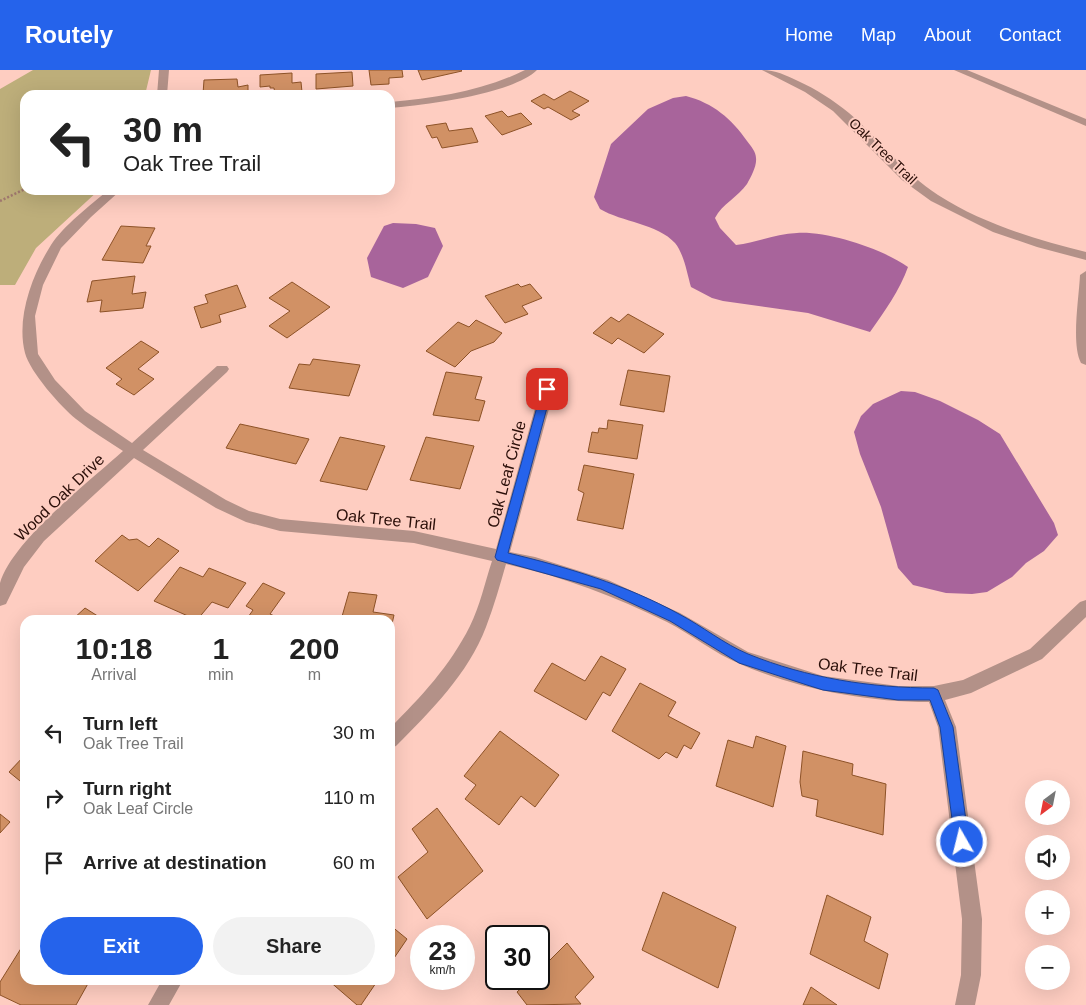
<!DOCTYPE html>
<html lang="en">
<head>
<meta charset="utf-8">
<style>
  body { margin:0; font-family:Helvetica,sans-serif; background:#f2f2f2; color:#222; height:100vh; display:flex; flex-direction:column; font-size:19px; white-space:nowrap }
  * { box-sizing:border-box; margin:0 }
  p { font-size:16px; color:#767676 }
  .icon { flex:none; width:28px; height:28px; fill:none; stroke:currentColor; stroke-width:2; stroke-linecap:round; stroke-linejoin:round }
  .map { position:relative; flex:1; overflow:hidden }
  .panel { position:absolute; left:20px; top:545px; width:375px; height:370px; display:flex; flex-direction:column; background:#fff; border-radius:15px; box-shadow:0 5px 20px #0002 }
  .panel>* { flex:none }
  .hud { position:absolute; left:20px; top:20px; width:375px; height:105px; border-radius:15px; box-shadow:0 5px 20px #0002; background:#fff; color:#222; overflow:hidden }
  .needle { width:32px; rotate:212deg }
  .buttons { position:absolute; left:1025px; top:710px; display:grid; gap:10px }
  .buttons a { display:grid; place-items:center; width:45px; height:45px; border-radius:50%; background:#fff; box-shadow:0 5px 20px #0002; font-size:25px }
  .speed { position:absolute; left:410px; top:855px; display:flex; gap:10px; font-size:25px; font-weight:700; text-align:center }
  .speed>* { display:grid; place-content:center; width:65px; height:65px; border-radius:50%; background:#fff; box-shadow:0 5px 20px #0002; line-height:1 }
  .speed small { font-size:12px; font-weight:400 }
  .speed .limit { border:2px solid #111; border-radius:8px; background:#fff; color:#111 }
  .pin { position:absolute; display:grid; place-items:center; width:42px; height:42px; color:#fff; margin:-21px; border-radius:10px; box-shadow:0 2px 8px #0006 }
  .me { position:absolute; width:55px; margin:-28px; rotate:352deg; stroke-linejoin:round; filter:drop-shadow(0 0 4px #0008) }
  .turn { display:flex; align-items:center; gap:18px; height:105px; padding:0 20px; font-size:22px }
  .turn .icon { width:65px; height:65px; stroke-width:2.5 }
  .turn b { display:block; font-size:35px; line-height:42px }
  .eta { display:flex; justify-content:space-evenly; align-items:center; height:85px; text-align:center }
  .eta b { font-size:30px; font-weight:600; line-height:35px }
  .action { display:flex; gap:10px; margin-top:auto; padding:10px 20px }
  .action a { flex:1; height:58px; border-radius:30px; background:#2563eb; color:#fff; font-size:20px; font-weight:600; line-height:58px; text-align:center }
  .action a+a { background:#f2f2f2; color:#222 }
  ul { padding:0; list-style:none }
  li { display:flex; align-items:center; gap:15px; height:65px; padding:0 20px }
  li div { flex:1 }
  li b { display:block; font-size:19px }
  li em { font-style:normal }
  header { display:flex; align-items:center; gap:30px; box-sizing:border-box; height:70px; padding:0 25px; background:#2563eb; color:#fff }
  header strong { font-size:24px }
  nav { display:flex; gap:28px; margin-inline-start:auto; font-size:18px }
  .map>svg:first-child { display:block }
  .green { fill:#bdae7a }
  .water { fill:#a8649b }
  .building { fill:#d19165; stroke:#8d5227 }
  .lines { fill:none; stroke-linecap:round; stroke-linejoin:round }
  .path { stroke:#9f776e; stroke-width:2.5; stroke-dasharray:2 2; stroke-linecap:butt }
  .minor { fill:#b39188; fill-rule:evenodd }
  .tertiary { fill:#b39188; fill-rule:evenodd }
  .route { fill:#2563eb; stroke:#184099 }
  .labels { text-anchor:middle; stroke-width:4; stroke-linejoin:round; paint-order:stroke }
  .far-street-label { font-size:14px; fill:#2a0e08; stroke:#fecdc1 }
  .street-label { font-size:16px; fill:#2a0e08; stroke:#fecdc1 }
</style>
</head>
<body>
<header>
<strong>Routely</strong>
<nav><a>Home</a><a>Map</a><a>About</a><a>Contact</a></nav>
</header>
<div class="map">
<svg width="1086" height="935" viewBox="0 0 1086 935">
  <rect width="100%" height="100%" fill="#fecdc1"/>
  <path class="green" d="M33,0H151L145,25H25V120H99L36,178L15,215H0V19Z"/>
  <path class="water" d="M686,26C713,33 732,49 747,71C751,76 756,82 756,88C757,96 751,107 747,114C738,127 722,134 715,148L720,158L736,175C757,172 776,164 797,163C828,161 883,179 908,197C900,220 884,242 870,262L808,243L723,231L712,228L691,217C687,203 684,184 675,173C658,154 622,152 600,139L594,127L611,74L648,39L673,28Z
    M393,153L416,154L435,158L443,176L428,207L403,218L371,207L367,188L384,156Z
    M901,321L915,322L940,331L978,350L1000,364L1054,453L1058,465L1044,481L1026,493L1012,507L987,522L972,524L946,523L913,515L898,498L881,437L860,384L854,362L861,346L873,334Z"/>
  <path class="building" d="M369,0H402L403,7L389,8V14L371,15Z
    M418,0H461L462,1L422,10Z
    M352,2L353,16L316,19V4Z
    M292,3V13L301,12L302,22L275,24L274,18H270V16L260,17V5Z
    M237,9L238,17L248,15V25L203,24L204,10Z
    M570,21L589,31L572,41L580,45L571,50L548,37L544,39L531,31L544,24L554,30Z
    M502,41L508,47L521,43L532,54L502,65L485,46Z
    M446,53L449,61L472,58L478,72L442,78L437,67L432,68L426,56Z
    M121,156L155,158L146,176H151L143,193L102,190Z
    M135,206L132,224L146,222L143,238L100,242L102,230L87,232L92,211Z
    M292,212L330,237L287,268L269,256L290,241L269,228Z
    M518,214L521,217L530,214L542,228L522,236L528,244L505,253L485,226Z
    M237,215L246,237L219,245L221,252L201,258L194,237L208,233L205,225Z
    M628,244L664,264L644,283L618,268L612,274L593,263L611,247L619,252Z
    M476,250L502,263L494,272L471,281L455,297L426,281L458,252L469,257Z
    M141,271L159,282L138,299L154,309L134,325L116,314L122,309L106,298Z
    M313,289L360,295L349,326L289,318L299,294L310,295Z
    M628,300L670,306L664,342L620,335Z
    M446,302L482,307L475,329L485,331L479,351L433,345Z
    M608,350L643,355L637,389L588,382L592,362L598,363L599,358L607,359Z
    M240,354L309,369L296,394L226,378Z
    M340,367L385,376L367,420L320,411Z
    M426,367L474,376L460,419L410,410Z
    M584,395L634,404L623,459L577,450L584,423L578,420Z
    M122,465L129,470L137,469L149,477L158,468L179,481L138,521L95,491Z
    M180,497L203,507L209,498L246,513L228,538L212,532L197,550L154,531Z
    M263,513L285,523L270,544L283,550H246L253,540L246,536Z
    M349,522L377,525L373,542L394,545L390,563V550H341Z
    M85,538L104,550H72Z
    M601,586L626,599L610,626L603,622L586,650L534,621L552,593L585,611Z
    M640,613L676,632L668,646L700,663L691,679L684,675L677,688L666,682L659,689L612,661Z
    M500,661L559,705L535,737L521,726L499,755L465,729L476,715L464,706Z
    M756,666L786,676L773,737L716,716L728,670L753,678Z
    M803,681L853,694L852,705L886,714L883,765L816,746L818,730L802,726L800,712Z
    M25,685V715L9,702Z
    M437,738L483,801L427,849L398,807L428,782L412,759Z
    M0,744L10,752L0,763Z
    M663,822L736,857L718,918L642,880Z
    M827,825L871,847L864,871L888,884L879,919L810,884Z
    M390,855L407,869L390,894Z
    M25,872V910H90L76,935H21L0,925V912Z
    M567,873L594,907L575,927L581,934L527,935L517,922L531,909H539V901Z
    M328,910H378L361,935H357Z
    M811,917L837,935H803Z"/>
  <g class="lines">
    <path class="path" d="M0,131L25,119"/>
    <path class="minor" d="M159,0H169L167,25H157Z
      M525,0H537C513,24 424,35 390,38V32C436,28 483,21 525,0Z
      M762,0C776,0 785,5 798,11C816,19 833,30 849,43C880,70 903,102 938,125C983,154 1035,169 1086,182V190L1037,177L993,162L931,131L902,110L833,41L805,22Z
      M108,120H121L91,147L61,178L43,215L35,246L38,284L55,310L85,341L132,373L217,296H227L229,299L227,302L143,380L226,430L249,441L280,449L414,461L496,479L545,302L547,299H557L559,302L510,482L535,487L608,510L680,543L748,582L823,606L898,616H934L963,610L1030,579L1080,532L1086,530V547L1042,589L971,623L945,630L956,657L982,849L981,905L975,935H955L961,905L962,849L938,657L929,632C865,632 798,619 740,594C714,583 692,565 667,552C614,526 564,507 506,494C500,515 494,536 486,557C468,604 431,641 396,676L390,678V658C421,627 450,596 470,556C480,536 485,512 492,491L414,473L280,461L246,452L216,438L134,388L44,471L24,497L6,534L0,536C0,529 0,519 0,513C12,471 90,411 123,381C108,371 91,361 76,349C61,337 30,302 25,283C16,248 32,205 51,175C63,156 91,135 108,120Z
      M1086,201V295L1081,293C1071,274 1079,228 1080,205Z
      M162,910H183L169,935H148Z"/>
    <path class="tertiary" d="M954,0H967L1086,49V56Z"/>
  </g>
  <path class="route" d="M547,316L552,319L508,483C567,497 626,515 679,544C702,556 724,574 748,584C807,608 871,618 934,618L938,620L953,657L969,772L967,777L962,779L957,777L955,772L940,657L930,630H898L823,620L807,615L739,593L670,551L601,519L497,490L495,487L542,319Z"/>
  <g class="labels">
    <g class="far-street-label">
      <text transform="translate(883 81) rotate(44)" y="5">Oak Tree Trail</text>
    </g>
    <g class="street-label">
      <text transform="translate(506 404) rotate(-75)" y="6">Oak Leaf Circle</text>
      <text transform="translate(59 427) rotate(-44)" y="6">Wood Oak Drive</text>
      <text transform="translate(386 449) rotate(6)" y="6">Oak Tree Trail</text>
      <text transform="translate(868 599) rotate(7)" y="6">Oak Tree Trail</text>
    </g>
  </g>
</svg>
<div class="buttons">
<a><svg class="needle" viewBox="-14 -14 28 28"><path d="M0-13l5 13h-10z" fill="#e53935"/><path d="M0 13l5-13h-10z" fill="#767676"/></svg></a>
<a><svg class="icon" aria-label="sound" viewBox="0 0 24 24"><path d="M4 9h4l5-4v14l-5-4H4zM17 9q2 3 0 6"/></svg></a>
<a>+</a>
<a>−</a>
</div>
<div class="speed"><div>23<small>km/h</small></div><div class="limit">30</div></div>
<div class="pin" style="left:547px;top:319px;background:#d93025"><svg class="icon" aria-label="arrive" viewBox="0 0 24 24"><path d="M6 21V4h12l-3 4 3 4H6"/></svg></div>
<svg class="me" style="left:962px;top:772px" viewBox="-20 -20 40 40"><circle r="17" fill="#2563eb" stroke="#fff" stroke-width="3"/><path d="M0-11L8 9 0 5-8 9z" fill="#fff"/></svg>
<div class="hud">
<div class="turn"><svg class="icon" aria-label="left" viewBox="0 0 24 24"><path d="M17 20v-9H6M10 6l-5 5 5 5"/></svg><div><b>30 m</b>Oak Tree Trail</div></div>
</div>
<section class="panel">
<div class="eta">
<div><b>10:18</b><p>Arrival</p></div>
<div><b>1</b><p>min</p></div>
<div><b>200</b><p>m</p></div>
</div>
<ul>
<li><svg class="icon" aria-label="left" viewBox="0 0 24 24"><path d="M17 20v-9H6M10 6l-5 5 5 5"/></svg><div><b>Turn left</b><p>Oak Tree Trail</p></div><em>30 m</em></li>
<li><svg class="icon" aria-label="right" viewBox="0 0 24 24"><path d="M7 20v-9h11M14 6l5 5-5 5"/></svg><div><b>Turn right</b><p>Oak Leaf Circle</p></div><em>110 m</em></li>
<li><svg class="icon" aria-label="arrive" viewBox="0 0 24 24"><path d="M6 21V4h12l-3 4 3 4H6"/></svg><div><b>Arrive at destination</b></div><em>60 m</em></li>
</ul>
<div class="action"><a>Exit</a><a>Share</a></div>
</section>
</div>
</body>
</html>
